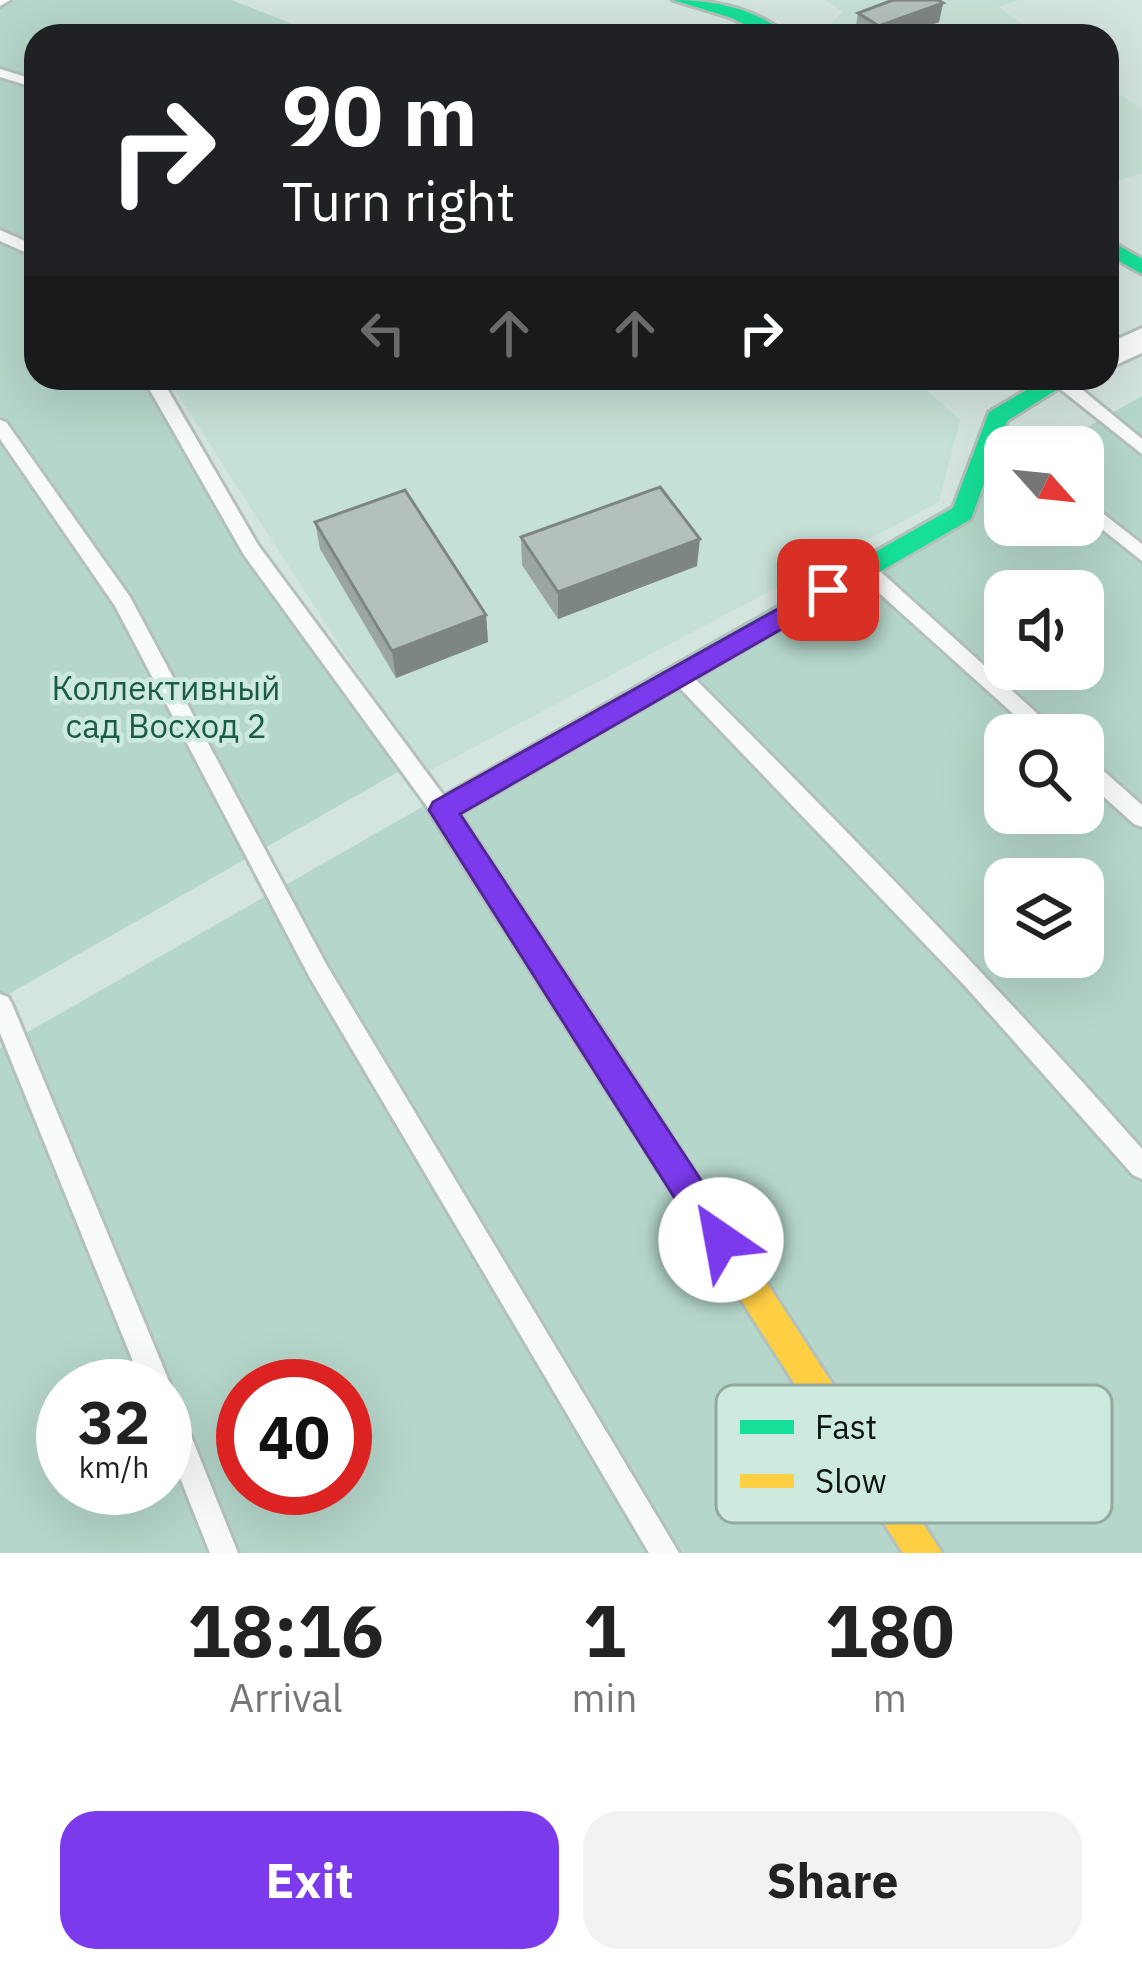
<!DOCTYPE html>
<html lang="en">
<head>
<meta charset="utf-8">
<style>
  body { margin:0; font-family:"IBM Plex Sans",sans-serif; background:#f2f2f2; color:#222; height:100vh; display:flex; flex-direction:column; font-size:45px; white-space:nowrap }
  * { box-sizing:border-box; margin:0 }
  p { font-size:39px; color:#767676 }
  .icon { flex:none; width:66px; height:66px; fill:none; stroke:currentColor; stroke-width:2; stroke-linecap:round; stroke-linejoin:round }
  .map { position:relative; height:1553px; overflow:hidden }
  .sheet { display:flex; flex-direction:column; background:#fff; flex:1 }
  .sheet>* { flex:none }
  .banner { position:absolute; left:24px; top:24px; width:1095px; height:366px; border-radius:36px; box-shadow:0 12px 48px #0002; background:#202124; color:#fff; overflow:hidden }
  .needle { width:78px; rotate:117deg }
  .buttons { position:absolute; left:984px; top:426px; display:grid; gap:24px }
  .buttons a { display:grid; place-items:center; width:120px; height:120px; border-radius:24px; background:#fff; box-shadow:0 12px 48px #0002; font-size:60px }
  .speed { position:absolute; left:36px; top:1359px; display:flex; gap:24px; font-size:60px; font-weight:700; text-align:center }
  .speed>* { display:grid; place-content:center; width:156px; height:156px; border-radius:50%; background:#fff; box-shadow:0 12px 48px #0002; line-height:1 }
  .speed small { font-size:30px; font-weight:400 }
  .speed .limit { border:18px solid #d22; background:#fff; color:#111 }
  .pin { position:absolute; display:grid; place-items:center; width:102px; height:102px; color:#fff; margin:-51px; border-radius:24px; box-shadow:0 6px 18px #0006 }
  .me { position:absolute; width:132px; margin:-66px; rotate:327deg; stroke-linejoin:round; filter:drop-shadow(0 0 9px #0008) }
  .turn { display:flex; align-items:center; gap:42px; height:252px; padding:0 60px; font-size:54px }
  .turn .icon { width:156px; height:156px; stroke-width:2.5 }
  .turn b { display:block; font-size:84px; line-height:102px }
  .lanes { display:flex; align-items:center; height:114px; padding:0 60px; background:#0003; justify-content:center; gap:60px; direction:ltr }
  .lanes .off { opacity:.35 }
  .eta { display:flex; justify-content:space-evenly; align-items:center; height:204px; text-align:center }
  .eta b { font-size:72px; font-weight:800; line-height:84px }
  .cta { display:flex; gap:24px; margin-top:auto; padding:24px 60px }
  .cta a { flex:1; height:138px; border-radius:36px; background:#7c3aed; color:#fff; font-size:48px; font-weight:800; line-height:138px; text-align:center }
  .cta a+a { background:#f2f2f2; color:#222 }
  .map>svg:first-child { display:block }
  .built { fill:#c5e0d6 }
  .green { fill:#b5d6ca; fill-rule:evenodd }
  .lines { fill:none; stroke-linecap:round; stroke-linejoin:round }
  .lane-casing { stroke:#b4c0bc; stroke-width:6 }
  .street-casing { stroke:#b4c0bc; stroke-width:6 }
  .fast-casing { stroke:#b4c0bc; stroke-width:6 }
  .slow-casing { stroke:#b4c0bc; stroke-width:6 }
  .lane { fill:#f9fbfa; fill-rule:evenodd }
  .street { fill:#f9fbfa; fill-rule:evenodd }
  .fast { fill:#16e098; fill-rule:evenodd }
  .slow { fill:#ffcf43; fill-rule:evenodd }
  .wall { fill:#9ba5a2 }
  .shaded-wall { fill:#7e8684 }
  .building { fill:#b4c0bc; stroke:#7e8684; stroke-width:3 }
  .route { fill:#7c3aed; stroke:#51269a; stroke-width:3 }
  .labels { text-anchor:middle; stroke-width:9; stroke-linejoin:round; paint-order:stroke }
  .park-label { font-size:33px; fill:#1b5b49; stroke:#ceeadf }
  .key { fill:#ceeadf; stroke:#93aaa1; stroke-width:3 }
  .key-label { font-size:33px; fill:#0a1411 }
</style>
</head>
<body>
<div class="map">
<svg width="1142" height="1553" viewBox="0 0 1142 1553">
  <rect width="100%" height="100%" fill="#d4e4de"/>
  <path class="built" d="M826,0H1018L998,7L1039,36H849L831,23L843,12Z
    M1107,85L1142,110V173L1107,184Z
    M167,378H914L960,420L939,502L423,774Z"/>
  <path class="green" d="M0,0H231L324,36H36V378H153L403,769L0,999Z
    M1142,396V1553H0V1048L1005,474V525H1083V447H1052ZM1005,591H1083V669H1005ZM1005,735H1083V813H1005ZM1005,879H1083V957H1005ZM63,1386H165V1488H63ZM243,1386H345V1488H243Z"/>
  <g class="lines">
    <defs>
      <path id="lane" d="M0,0H10L0,6Z
        M0,69L36,80V88L0,77Z
        M0,230L36,246V257L0,241Z
        M143,378H161L258,545L450,804L453,810L450,816H434L244,555Z
        M1053,378H1068L1142,439V454L1054,384Z
        M0,420L6,422L130,597L326,964L679,1553H649L310,978L115,606L0,439Z
        M1083,498L1142,544V561L1083,514Z
        M865,562L872,564L1061,735H1037L858,574L856,569L858,564Z
        M679,667L686,670C842,825 996,983 1142,1149V1179L1133,1175L965,986L672,680L669,675Z
        M1083,757L1090,759L1142,805V827L1134,824L1083,778Z
        M0,994L8,997L12,1004L171,1386L167,1393L175,1396L238,1553H210L165,1440V1386H143L0,1033Z"/>
      <path id="street" d="M1142,328V353L1107,369V344Z"/>
      <path id="fast" d="M673,0C714,0 757,9 789,36H767L732,18Z
        M1107,239L1142,259V274L1107,254Z
        M1047,378H1075L1007,421L971,519L460,814L599,1024L603,1034L599,1044L588,1048L577,1044L433,818L429,810L433,802L953,508L989,412Z"/>
      <path id="slow" d="M588,1020L599,1024L942,1553H903L577,1044L573,1034L577,1024Z"/>
    </defs>
    <use href="#lane" class="lane-casing"/>
    <use href="#street" class="street-casing"/>
    <use href="#fast" class="fast-casing"/>
    <use href="#slow" class="slow-casing"/>
    <use href="#lane" class="lane"/>
    <use href="#street" class="street"/>
    <use href="#fast" class="fast"/>
    <use href="#slow" class="slow"/>
  </g>
  <path class="wall" d="M943,3L939,22L901,36H862L855,32L858,13Z
    M315,522L486,615L488,642L396,678L320,549Z
    M521,537L697,566L558,619L522,565Z"/>
  <path class="shaded-wall" d="M943,3L939,22L901,36H877L879,26Z
    M700,539L697,566L558,619V592Z
    M486,615L488,642L396,678L392,651Z"/>
  <path class="building" d="M893,0H938L943,3L879,26L858,13Z
    M660,487L700,539L558,592L521,537Z
    M405,490L486,615L392,651L315,522Z"/>
  <path class="route" d="M828,581L837,584L840,590L837,597L460,814L733,1229L738,1240L733,1252L721,1257L709,1252L429,810L433,802Z"/>
  <g class="labels">
    <g class="park-label">
      <text x="166" y="700">Коллективный<tspan x="166" dy="38">сад Восход 2</tspan></text>
    </g>
  </g>
  <rect x="716" y="1385" width="396" height="138" rx="18" class="key"/>
  <rect x="740" y="1420" width="54" height="14" fill="#16e098"/>
  <rect x="740" y="1474" width="54" height="14" fill="#ffcf43"/>
  <g class="key-label">
    <text x="815" y="1439">Fast</text>
    <text x="815" y="1493">Slow</text>
  </g>
</svg>
<div class="buttons">
<a><svg class="needle" viewBox="-14 -14 28 28"><path d="M0-13l5 13h-10z" fill="#e53935"/><path d="M0 13l5-13h-10z" fill="#767676"/></svg></a>
<a><svg class="icon" aria-label="sound" viewBox="0 0 24 24"><path d="M4 9h4l5-4v14l-5-4H4zM17 9q2 3 0 6"/></svg></a>
<a><svg class="icon" aria-label="search" viewBox="0 0 24 24"><circle cx="10" cy="10" r="6"/><path d="M15 15l6 6"/></svg></a>
<a><svg class="icon" aria-label="layers" viewBox="0 0 24 24"><path d="M12 4l9 5-9 5-9-5zM3 14l9 5 9-5"/></svg></a>
</div>
<div class="speed"><div>32<small>km/h</small></div><div class="limit">40</div></div>
<div class="pin" style="left:828px;top:590px;background:#d93025"><svg class="icon" aria-label="arrive" viewBox="0 0 24 24"><path d="M6 21V4h12l-3 4 3 4H6"/></svg></div>
<svg class="me" style="left:721px;top:1240px" viewBox="-20 -20 40 40"><circle r="19" fill="#fff"/><path d="M0-13L10 11 0 6-10 11z" fill="#7c3aed"/></svg>
<div class="banner">
<div class="turn"><svg class="icon" aria-label="right" viewBox="0 0 24 24"><path d="M7 20v-9h11M14 6l5 5-5 5"/></svg><div><b>90 m</b>Turn right</div></div>
<div class="lanes"><svg class="icon off" aria-label="left" viewBox="0 0 24 24"><path d="M17 20v-9H6M10 6l-5 5 5 5"/></svg><svg class="icon off" aria-label="ahead" viewBox="0 0 24 24"><path d="M12 20V5M6 11l6-6 6 6"/></svg><svg class="icon off" aria-label="ahead" viewBox="0 0 24 24"><path d="M12 20V5M6 11l6-6 6 6"/></svg><svg class="icon" aria-label="right" viewBox="0 0 24 24"><path d="M7 20v-9h11M14 6l5 5-5 5"/></svg></div>
</div>
</div>
<section class="sheet">
<div class="eta">
<div><b>18:16</b><p>Arrival</p></div>
<div><b>1</b><p>min</p></div>
<div><b>180</b><p>m</p></div>
</div>
<div class="cta"><a>Exit</a><a>Share</a></div>
</section>
</body>
</html>
